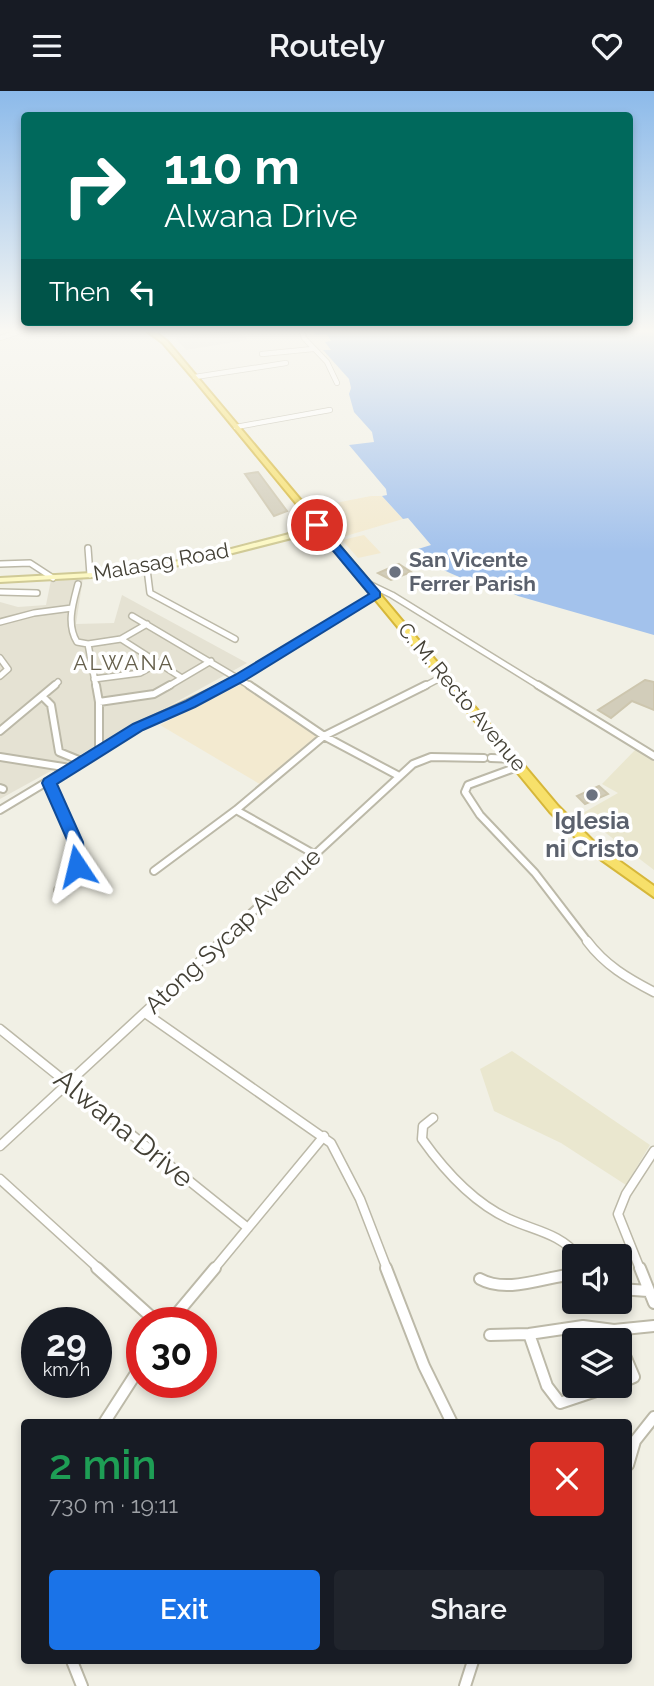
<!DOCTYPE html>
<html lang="en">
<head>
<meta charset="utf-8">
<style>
  body { margin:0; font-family:Raleway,sans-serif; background:#20242c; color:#f1f3f6; height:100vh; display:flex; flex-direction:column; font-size:26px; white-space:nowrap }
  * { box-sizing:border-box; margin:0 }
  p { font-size:23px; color:#9ea1a6 }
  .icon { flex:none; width:38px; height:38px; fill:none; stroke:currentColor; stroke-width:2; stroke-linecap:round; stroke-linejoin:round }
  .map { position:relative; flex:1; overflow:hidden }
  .details { position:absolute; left:21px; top:1328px; width:611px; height:245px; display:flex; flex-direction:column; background:#171b24; border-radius:7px; box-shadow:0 4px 10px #0003 }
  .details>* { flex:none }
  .top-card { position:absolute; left:21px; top:21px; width:612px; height:214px; border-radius:7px; box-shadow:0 4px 10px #0003; background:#00695c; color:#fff; overflow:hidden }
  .tools { position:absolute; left:562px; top:1153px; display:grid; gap:14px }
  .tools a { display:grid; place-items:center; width:70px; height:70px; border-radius:7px; background:#171b24; box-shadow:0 4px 10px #0003; font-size:35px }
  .speed { position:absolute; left:21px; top:1216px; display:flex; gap:14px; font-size:35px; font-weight:700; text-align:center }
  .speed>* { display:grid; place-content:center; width:91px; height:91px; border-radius:50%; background:#171b24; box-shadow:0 4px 10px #0003; line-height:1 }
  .speed small { font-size:18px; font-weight:400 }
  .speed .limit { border:10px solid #d22; background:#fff; color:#111 }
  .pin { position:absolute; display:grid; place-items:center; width:60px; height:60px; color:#fff; margin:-30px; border:4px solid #fff; border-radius:50%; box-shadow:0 2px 7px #0007 }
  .me { position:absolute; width:77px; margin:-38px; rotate:350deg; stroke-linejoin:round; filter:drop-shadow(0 0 5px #0008) }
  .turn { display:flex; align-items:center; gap:24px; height:147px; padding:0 28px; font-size:32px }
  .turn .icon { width:91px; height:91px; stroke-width:2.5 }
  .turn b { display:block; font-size:49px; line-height:60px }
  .then { display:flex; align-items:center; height:66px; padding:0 28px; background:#0003; gap:14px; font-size:26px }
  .round { display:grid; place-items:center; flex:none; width:74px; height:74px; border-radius:7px; background:#20242c }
  .overview { display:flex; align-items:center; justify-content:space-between; height:119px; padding:0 28px }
  h1 { font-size:42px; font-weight:600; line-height:52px; color:#1e9e55 }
  .cta { display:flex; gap:14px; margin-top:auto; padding:14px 28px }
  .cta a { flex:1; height:80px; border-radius:7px; background:#1a73e8; color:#fff; font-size:28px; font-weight:600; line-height:80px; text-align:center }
  .cta a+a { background:#20242c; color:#f1f3f6 }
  header { display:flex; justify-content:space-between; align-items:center; height:91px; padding:0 28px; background:#171b24; font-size:32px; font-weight:600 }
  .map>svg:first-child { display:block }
  .residential { fill:#e5e2d3 }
  .commercial { fill:#f3ead0 }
  .industrial { fill:#e3e1d9 }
  .education { fill:#eae7cf }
  .water { fill:#a3c2ec }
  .building { fill:#d2cdba; stroke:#cdc6ae; stroke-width:2 }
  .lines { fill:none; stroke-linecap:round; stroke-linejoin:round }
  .street-far4-casing { stroke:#bcb9a8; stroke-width:6 }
  .street-far3-casing { stroke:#bcb9a8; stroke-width:8 }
  .street-far2-casing { stroke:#bcb9a8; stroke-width:10 }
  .street-far1-casing { stroke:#bcb9a8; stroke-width:11 }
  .street-casing { stroke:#bcb9a8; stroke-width:14 }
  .secondary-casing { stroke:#d0ca96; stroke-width:4 }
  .highway-casing { stroke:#d6b73a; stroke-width:4 }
  .street-far4 { stroke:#fff; stroke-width:4.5 }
  .street-far3 { stroke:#fff; stroke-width:5 }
  .street-far2 { stroke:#fff; stroke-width:6 }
  .street-far1 { stroke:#fff; stroke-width:8 }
  .street { stroke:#fff; stroke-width:10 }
  .secondary { fill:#fcf8c4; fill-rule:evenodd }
  .highway { fill:#f7e06a; fill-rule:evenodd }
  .route { fill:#1a73e8; stroke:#114b97; stroke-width:2 }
  .worship-dot { fill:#6b7280; stroke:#fff; stroke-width:2.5 }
  .labels { text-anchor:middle; stroke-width:7; stroke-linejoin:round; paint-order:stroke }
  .far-worship-label { font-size:21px; font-weight:bold; fill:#5b616d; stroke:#fff; text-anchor:start }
  .far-street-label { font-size:21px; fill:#434035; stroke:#fff }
  .far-neighbourhood-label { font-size:21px; letter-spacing:2px; fill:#66604c; stroke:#fff }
  .worship-label { font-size:24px; font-weight:bold; fill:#5b616d; stroke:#fff }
  .street-label { font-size:24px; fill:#434035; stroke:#fff }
  .near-street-label { font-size:28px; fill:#434035; stroke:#fff }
</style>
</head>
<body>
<header><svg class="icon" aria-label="menu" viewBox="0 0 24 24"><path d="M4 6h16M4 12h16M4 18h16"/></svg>Routely<svg class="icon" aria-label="heart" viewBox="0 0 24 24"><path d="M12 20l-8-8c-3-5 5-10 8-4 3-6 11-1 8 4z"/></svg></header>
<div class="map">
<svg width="654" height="1595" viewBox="0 0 654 1595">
  <rect width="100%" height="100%" fill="#f1f0e5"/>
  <path class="residential" d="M83,487L76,533L114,532L122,504L247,572L0,708V511L18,516L46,514L51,489Z"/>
  <path class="commercial" d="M371,405H382L403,428L339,447L315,416Z
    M364,444L381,462L358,467L342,449Z
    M242,593L320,645L263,695L160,634Z"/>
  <path class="industrial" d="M228,239L245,245L247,249L186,259L175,247Z"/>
  <path class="education" d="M636,658L654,670V779L581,723L618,702L602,693Z
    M512,960L650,1054L626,1094L561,1052L494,1020L480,978Z"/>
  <path class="water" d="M313,238H654V544L518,505L494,493C479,497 423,474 418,458L431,454L408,427L403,428L382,405L387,404L386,398L349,354L374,351L372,341L354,321L349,303L351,297L349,288L323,259H331L325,251L331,250L327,243L316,244Z"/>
  <path class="building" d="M258,381L287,420L274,425L245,383Z
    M399,473L411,481L391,489L378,482Z
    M645,589L654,591V619L632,610L611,627L598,619Z
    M599,695L608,703L585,713L577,705Z"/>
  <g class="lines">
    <defs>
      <path id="street-far4" d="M301,238L304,247L327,271L337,292
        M152,240L169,238
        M57,241L65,238
        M0,247L27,238
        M262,263L313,258
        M195,286L286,272
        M236,336L330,319"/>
      <path id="street-far3" d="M88,457L90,484
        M0,473L30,472L53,487
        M147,478L150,502L235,548
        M367,492L392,504L541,596
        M78,493C73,512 66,533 77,551L88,553L96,596
        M0,501L37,502
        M132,525L252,596
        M0,531L34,522L72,517
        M121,548L182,587
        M88,553L121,548L147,533
        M0,567L8,578L0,585
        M94,588L140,582L158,572
        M53,596L58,591
        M167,596L211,570
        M223,596L376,504
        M423,596L444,585"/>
      <path id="street-far2" d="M96,594L99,611V659
        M249,594L324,645L399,685
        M538,594L654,665
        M42,605L51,614L59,661L81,670
        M99,611L154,603L170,594
        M0,640L55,594
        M0,666L70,677
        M491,667L514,668
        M520,675L468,694L465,701L480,724L535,782L588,851
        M49,692C66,727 96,768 58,799
        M0,697L3,698
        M0,719L138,636L226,594
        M236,719L314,763
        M154,780L236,719L324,645L426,594
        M220,851L413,673L431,666L484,667"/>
      <path id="street-far1" d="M587,850C605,874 627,887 654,901
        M145,922L331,1052L360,1108L387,1178
        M0,938L248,1137
        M433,1027L423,1035L422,1048C444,1079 474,1112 509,1128C535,1140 560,1142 579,1166
        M0,1055L222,850
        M0,1088L99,1178
        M214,1178L324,1045
        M640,1178L618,1123L626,1103L654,1060"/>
      <path id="street" d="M97,1177L158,1232
        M386,1177L424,1275L452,1332
        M640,1177L654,1212
        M480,1188C507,1203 545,1186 574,1183
        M620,1198L648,1200
        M169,1232L215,1177
        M529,1243L547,1295L560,1312L611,1295
        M490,1244L529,1243L583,1235L614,1239L654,1235
        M620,1253L634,1286L620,1292
        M104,1332L142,1273
        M628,1374L635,1350L654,1326
        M72,1570L82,1595
        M465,1595L473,1570"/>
      <path id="secondary" d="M320,435L324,437L323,439L217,466L160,478L92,486L0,491V487L92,482L160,474L216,462Z"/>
      <path id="highway" d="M144,238H151L167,250L558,715L597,754L654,795V806L589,760L550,721L193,287L163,252Z"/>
    </defs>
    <use href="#street-far4" class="street-far4-casing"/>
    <use href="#street-far3" class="street-far3-casing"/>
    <use href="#street-far2" class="street-far2-casing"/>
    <use href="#street-far1" class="street-far1-casing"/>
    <use href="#street" class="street-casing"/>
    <use href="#secondary" class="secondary-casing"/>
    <use href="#highway" class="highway-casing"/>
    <use href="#street-far4" class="street-far4"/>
    <use href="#street-far3" class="street-far3"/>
    <use href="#street-far2" class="street-far2"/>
    <use href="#street-far1" class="street-far1"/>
    <use href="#street" class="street"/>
    <use href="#secondary" class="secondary"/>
    <use href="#highway" class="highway"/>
  </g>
  <linearGradient id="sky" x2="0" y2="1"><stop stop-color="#8cbaea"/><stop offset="0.52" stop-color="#f9f8f3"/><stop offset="1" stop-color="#f9f8f3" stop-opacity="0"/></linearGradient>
  <rect width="654" height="461" fill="url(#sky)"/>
  <path class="route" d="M314,432H321L380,501V506L244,590L195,616L143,639L57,693L83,751L85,775L77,780L72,779L68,751L42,692L44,688L133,633L186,610L235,584L369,503L314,437Z"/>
  <g class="worship-dot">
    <circle cx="395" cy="481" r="7"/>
    <circle cx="592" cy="704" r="7"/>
  </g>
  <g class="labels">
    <g class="far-worship-label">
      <text x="409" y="476">San Vicente<tspan x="409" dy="24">Ferrer Parish</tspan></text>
    </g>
    <g class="far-street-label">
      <text transform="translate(161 471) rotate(-10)" y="7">Malasag Road</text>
      <text transform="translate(462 606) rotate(50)" y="7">C. M. Recto Avenue</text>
    </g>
    <g class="far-neighbourhood-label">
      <text x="124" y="579">ALWANA</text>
    </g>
    <g class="worship-label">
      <text x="592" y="738">Iglesia<tspan x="592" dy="28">ni Cristo</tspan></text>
    </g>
    <g class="street-label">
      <text transform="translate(233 840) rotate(-43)" y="8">Atong Sycap Avenue</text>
    </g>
    <g class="near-street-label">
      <text transform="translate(124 1037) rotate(39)" y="10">Alwana Drive</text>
    </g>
  </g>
</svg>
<div class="tools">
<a><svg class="icon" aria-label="sound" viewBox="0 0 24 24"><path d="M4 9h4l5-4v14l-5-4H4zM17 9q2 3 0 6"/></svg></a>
<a><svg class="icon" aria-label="layers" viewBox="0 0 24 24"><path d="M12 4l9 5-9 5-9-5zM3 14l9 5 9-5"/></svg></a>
</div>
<div class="speed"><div>29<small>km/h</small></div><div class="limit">30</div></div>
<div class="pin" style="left:317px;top:434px;background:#d93025"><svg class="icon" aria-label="arrive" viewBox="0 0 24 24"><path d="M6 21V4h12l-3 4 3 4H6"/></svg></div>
<svg class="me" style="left:77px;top:775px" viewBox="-20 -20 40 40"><path d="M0-17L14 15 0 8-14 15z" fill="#1a73e8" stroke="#fff" stroke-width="4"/></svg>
<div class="top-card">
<div class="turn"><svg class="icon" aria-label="right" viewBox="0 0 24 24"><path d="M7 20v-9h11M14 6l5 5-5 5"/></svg><div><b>110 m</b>Alwana Drive</div></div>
<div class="then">Then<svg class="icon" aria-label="left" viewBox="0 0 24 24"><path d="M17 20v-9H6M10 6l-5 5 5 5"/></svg></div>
</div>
<section class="details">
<div class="overview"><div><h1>2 min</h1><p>730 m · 19:11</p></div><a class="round" style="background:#d93025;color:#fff"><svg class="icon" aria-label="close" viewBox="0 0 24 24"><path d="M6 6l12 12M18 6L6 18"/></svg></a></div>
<div class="cta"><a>Exit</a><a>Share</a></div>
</section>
</div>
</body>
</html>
